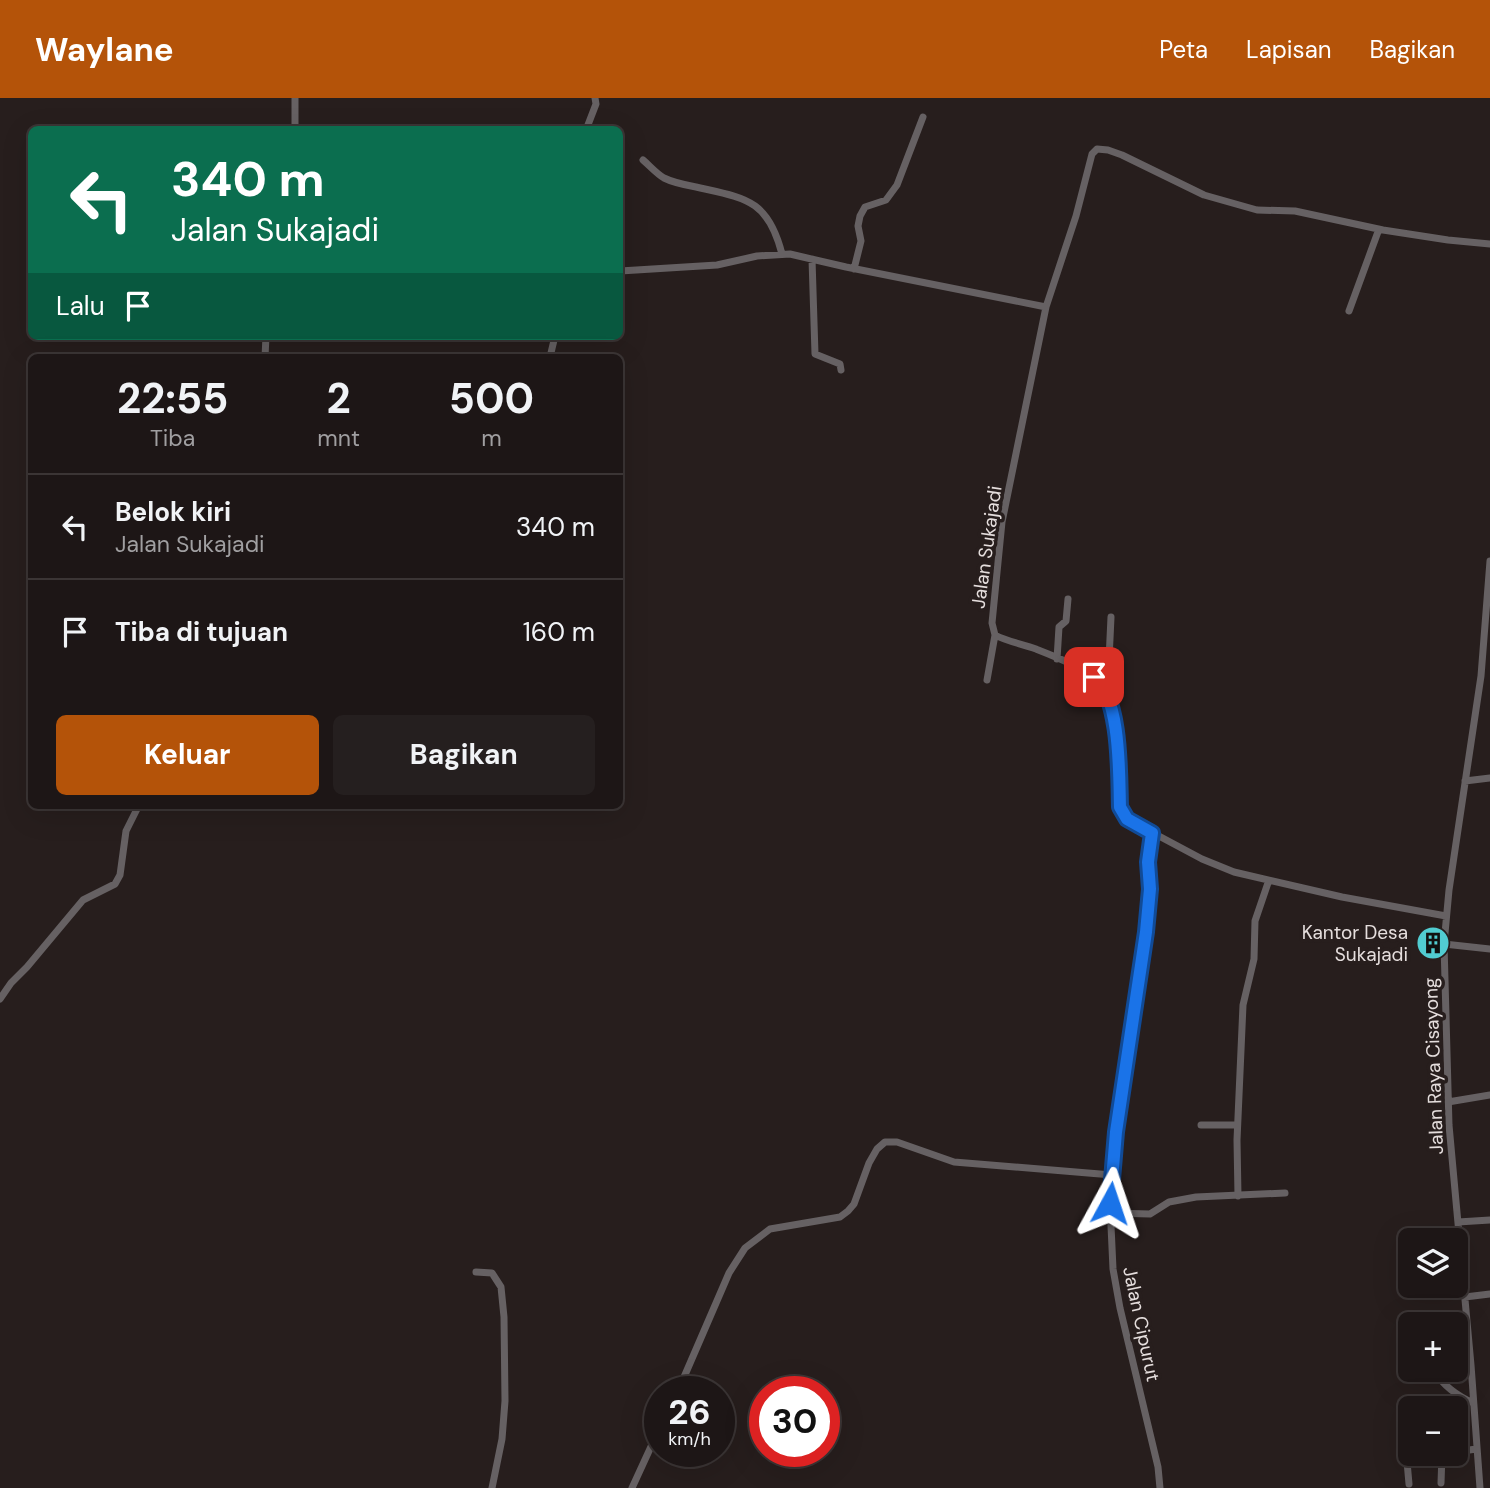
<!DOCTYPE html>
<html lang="id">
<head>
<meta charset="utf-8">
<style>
  body { margin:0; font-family:"DM Sans",sans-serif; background:#251f1f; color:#f1f3f6; height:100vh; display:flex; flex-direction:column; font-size:26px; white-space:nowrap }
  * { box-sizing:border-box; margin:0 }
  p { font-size:23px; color:#a09fa1 }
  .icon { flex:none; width:38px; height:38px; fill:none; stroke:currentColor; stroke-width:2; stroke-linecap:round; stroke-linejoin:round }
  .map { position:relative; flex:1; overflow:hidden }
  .drawer { position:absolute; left:28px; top:256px; width:595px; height:455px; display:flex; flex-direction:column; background:#1d1616; border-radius:10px; box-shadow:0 7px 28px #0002,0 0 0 2px #3b3535 }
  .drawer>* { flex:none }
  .hud { position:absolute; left:28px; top:28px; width:595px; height:214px; border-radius:10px; box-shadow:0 7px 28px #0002,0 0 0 2px #3b3535; background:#0b6e4f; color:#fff; overflow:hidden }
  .fabs { position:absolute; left:1398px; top:1130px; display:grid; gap:14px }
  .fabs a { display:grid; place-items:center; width:70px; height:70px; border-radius:10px; background:#1d1616; box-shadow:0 7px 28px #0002,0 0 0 2px #3b3535; font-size:35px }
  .speed { position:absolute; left:644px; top:1278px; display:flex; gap:14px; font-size:35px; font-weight:700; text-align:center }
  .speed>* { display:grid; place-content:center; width:91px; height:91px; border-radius:50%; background:#1d1616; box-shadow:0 7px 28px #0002,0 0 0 2px #3b3535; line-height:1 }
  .speed small { font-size:18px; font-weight:400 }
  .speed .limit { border:10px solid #d22; background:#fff; color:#111 }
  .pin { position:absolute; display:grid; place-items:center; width:60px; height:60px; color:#fff; margin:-30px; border-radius:14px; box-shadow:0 4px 10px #0006 }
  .me { position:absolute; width:77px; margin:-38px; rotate:5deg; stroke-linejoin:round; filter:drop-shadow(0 0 5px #0008) }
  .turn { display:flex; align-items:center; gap:24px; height:147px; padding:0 28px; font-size:32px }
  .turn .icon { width:91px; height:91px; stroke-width:2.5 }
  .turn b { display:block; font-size:49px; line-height:60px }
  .then { display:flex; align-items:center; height:66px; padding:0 28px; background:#0003; gap:14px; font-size:26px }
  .eta { display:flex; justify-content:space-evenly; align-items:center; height:119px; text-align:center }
  .eta b { font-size:42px; font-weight:700; line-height:49px }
  .primary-button { display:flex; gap:14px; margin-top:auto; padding:14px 28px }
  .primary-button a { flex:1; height:80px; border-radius:10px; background:#b45309; color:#fff; font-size:28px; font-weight:700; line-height:80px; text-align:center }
  .primary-button a+a { background:#251f1f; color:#f1f3f6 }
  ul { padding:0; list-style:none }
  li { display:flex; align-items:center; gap:21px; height:105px; padding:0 28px; border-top:2px solid #3b3535 }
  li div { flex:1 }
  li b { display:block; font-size:26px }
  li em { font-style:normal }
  header { display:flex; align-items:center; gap:42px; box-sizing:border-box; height:98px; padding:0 35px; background:#b45309; color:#fff }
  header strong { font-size:33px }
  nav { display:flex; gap:38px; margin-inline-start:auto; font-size:24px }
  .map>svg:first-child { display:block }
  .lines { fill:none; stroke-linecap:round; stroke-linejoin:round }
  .minor { stroke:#666163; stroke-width:7 }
  .route-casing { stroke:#114b97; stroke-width:18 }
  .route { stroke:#1a73e8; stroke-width:12 }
  .labels { text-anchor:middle; stroke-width:7; stroke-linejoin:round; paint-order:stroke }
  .street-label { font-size:19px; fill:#e5dedd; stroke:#271e1d }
  .poi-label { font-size:19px; fill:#e5dedd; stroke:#271e1d; text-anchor:end }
</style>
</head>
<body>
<header>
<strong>Waylane</strong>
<nav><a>Peta</a><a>Lapisan</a><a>Bagikan</a></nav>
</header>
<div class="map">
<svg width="1490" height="1390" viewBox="0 0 1490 1390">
  <rect width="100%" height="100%" fill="#271e1d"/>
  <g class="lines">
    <path class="minor" d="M295,32V0
      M586,32L596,6L595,0
      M643,62C650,68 657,76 664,80C674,85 685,87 696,89C745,100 768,101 782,156
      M812,161L815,256L840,266L841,272
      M854,171L861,143L858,128L860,118L865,109L886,102L897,87L923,19
      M620,173L717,167L757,158L790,156L846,169L1046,209L1002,424L992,525L995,537C1008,544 1023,546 1036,551C1054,558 1085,570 1099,583C1120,603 1119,679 1120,709L1127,721L1202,761L1234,774L1342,799L1446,818
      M1046,209L1076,118L1092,56L1097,51L1108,52L1122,57L1204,97L1257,112L1295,113L1383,132L1448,142L1490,146
      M1349,213L1379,131
      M265,259L266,238
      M550,259L555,238
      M1057,561L1059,529L1066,523L1068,501
      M1094,579L1105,571L1109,562L1111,519
      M987,582L995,537
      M1465,683L1490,680
      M1152,735L1148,764L1150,791L1146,834L1116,1034L1110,1106L1113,1171L1120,1210L1158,1369L1160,1390
      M1444,846L1490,851
      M0,901L11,885L27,869L83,802L115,786L120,777L126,733L139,707
      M1448,1004L1490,997
      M1201,1027H1237
      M1238,1098L1237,1042L1243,907L1254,861L1255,823L1269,782
      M1110,1115L1150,1116L1169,1104L1196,1099L1285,1095
      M1458,1124L1490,1122
      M476,1174L492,1175L501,1189L504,1219L505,1303L502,1341L492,1390
      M1465,1199L1490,1196
      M1433,1272C1444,1288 1456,1297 1473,1305
      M678,1293L729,1175L745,1150L770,1131L840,1119L848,1113L854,1106L869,1065L877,1051L885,1044H897L954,1064L1112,1077
      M1405,1341L1409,1386
      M1456,1354L1476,1351
      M1408,1359L1435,1356
      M1441,1385L1442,1356
      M632,1390L660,1329
      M1480,1390L1471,1267L1449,1027L1444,846L1449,792L1481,578L1490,463"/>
  </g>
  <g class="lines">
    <defs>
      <path id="route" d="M1094,579C1121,599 1119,677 1120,709L1127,721L1152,735L1148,764L1150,791L1146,834L1116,1034L1110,1105"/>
    </defs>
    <use href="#route" class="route-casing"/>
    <use href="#route" class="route"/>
  </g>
  <defs>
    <symbol id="building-disc" viewBox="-11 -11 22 22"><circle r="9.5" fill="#51ccd1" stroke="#271e1d"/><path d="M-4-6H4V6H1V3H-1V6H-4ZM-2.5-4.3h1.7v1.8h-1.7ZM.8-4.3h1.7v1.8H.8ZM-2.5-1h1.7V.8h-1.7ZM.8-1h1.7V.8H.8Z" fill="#111"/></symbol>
  </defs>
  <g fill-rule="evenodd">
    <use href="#building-disc" x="1414" y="826" width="38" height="38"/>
  </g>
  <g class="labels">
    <g class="street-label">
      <text transform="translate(986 449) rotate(-82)" y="7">Jalan Sukajadi</text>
      <text transform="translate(1433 968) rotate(-92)" y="7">Jalan Raya Cisayong</text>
      <text transform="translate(1142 1226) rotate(78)" y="7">Jalan Cipurut</text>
    </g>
    <g class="poi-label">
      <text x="1408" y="841">Kantor Desa<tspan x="1408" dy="22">Sukajadi</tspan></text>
    </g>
  </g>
</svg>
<div class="fabs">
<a><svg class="icon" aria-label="layers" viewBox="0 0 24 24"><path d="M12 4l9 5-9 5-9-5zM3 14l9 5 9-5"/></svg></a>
<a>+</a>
<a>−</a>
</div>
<div class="speed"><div>26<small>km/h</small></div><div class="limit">30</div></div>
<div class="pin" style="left:1094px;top:579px;background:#d93025"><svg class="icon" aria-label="arrive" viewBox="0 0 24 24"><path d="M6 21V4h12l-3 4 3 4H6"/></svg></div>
<svg class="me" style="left:1110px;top:1105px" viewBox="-20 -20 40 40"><path d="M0-17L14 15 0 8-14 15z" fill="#1a73e8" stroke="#fff" stroke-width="4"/></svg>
<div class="hud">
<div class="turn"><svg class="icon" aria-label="left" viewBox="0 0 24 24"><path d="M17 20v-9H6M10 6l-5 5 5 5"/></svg><div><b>340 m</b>Jalan Sukajadi</div></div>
<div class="then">Lalu<svg class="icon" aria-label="arrive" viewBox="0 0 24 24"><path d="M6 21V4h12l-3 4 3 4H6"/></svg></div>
</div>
<section class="drawer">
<div class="eta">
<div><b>22:55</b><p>Tiba</p></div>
<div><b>2</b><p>mnt</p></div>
<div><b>500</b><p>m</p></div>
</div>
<ul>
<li><svg class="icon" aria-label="left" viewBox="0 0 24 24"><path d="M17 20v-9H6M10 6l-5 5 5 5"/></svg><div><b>Belok kiri</b><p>Jalan Sukajadi</p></div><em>340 m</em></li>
<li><svg class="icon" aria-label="arrive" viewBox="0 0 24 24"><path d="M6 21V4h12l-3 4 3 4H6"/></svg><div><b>Tiba di tujuan</b></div><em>160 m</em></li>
</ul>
<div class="primary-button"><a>Keluar</a><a>Bagikan</a></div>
</section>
</div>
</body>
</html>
